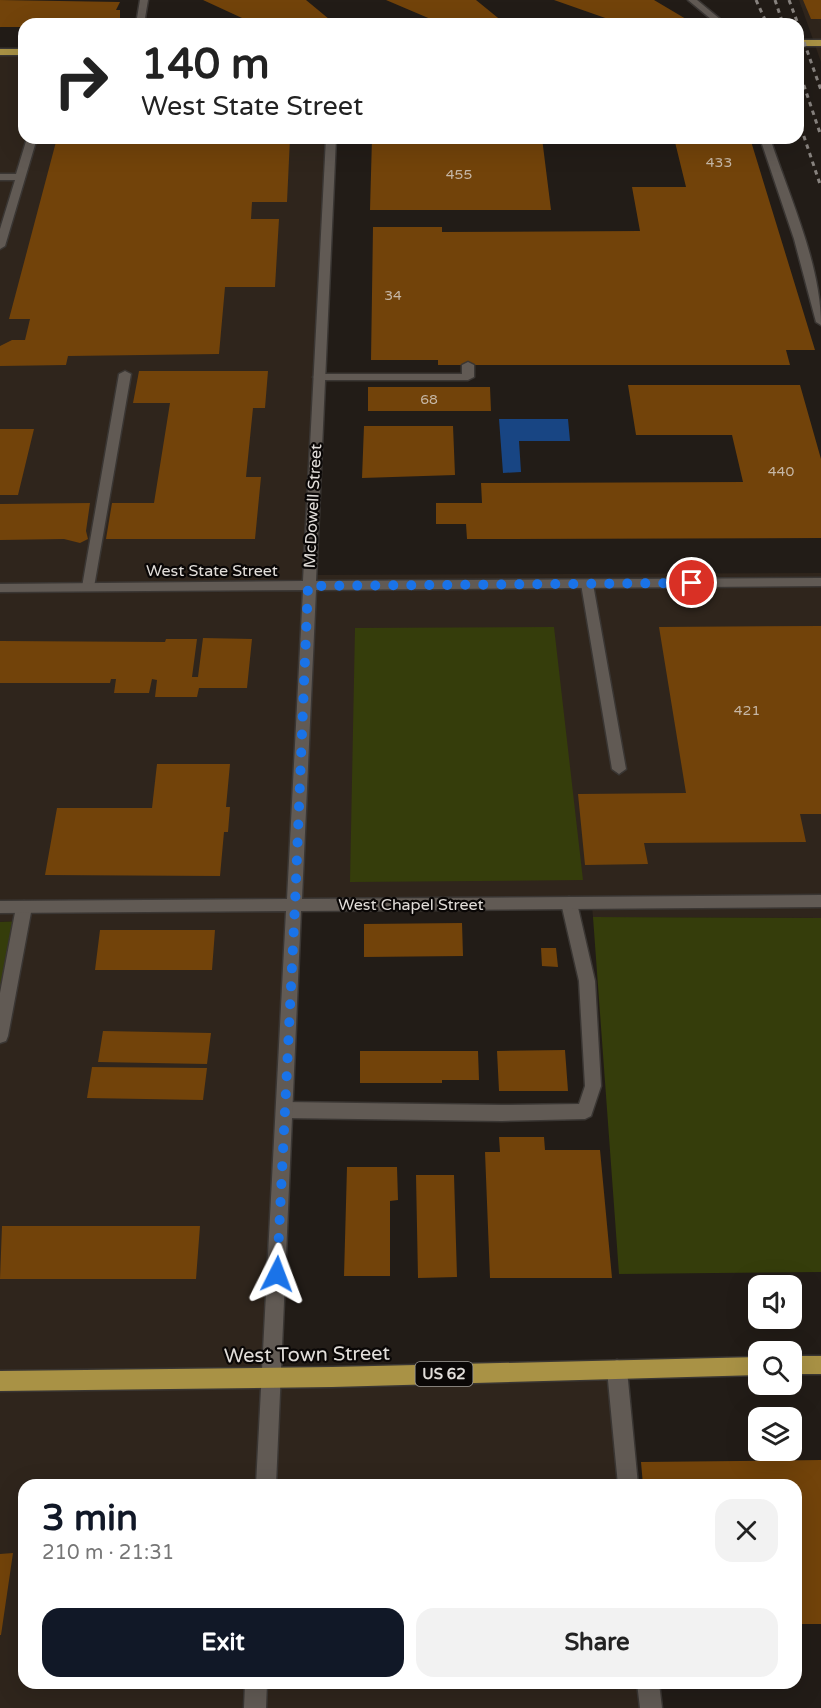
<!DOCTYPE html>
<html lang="en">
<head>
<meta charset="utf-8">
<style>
  body { margin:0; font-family:"Varela Round",sans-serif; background:#f2f2f2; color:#222; height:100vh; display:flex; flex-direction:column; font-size:22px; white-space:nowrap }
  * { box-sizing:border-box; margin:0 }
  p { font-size:20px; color:#767676 }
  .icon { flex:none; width:33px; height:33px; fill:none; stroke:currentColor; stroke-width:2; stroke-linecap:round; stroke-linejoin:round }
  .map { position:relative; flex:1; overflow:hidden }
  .drawer { position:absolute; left:18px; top:1479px; width:784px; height:210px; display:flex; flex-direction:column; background:#fff; border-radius:18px; box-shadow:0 6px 24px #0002 }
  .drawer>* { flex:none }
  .top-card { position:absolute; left:18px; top:18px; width:786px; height:126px; border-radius:18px; box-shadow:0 6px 24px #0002; background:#fff; color:#222; overflow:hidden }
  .controls { position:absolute; left:748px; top:1275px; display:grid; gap:12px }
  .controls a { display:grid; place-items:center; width:54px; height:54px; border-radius:12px; background:#fff; box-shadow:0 6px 24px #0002; font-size:30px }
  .pin { position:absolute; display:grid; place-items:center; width:51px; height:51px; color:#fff; margin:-26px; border:3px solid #fff; border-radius:50%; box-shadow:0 2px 6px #0007 }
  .me { position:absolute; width:66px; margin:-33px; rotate:3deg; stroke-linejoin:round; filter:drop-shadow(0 0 4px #0008) }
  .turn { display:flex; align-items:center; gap:21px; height:126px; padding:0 24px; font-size:27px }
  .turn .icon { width:78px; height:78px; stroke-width:2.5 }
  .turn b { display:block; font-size:42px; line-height:51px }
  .round { display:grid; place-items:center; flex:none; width:63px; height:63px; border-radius:18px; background:#f2f2f2 }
  .overview { display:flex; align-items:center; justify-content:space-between; height:102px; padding:0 24px }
  h1 { font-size:36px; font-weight:800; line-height:45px; color:#111827 }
  .cta { display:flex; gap:12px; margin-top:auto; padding:12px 24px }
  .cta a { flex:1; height:69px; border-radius:18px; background:#111827; color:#fff; font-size:24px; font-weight:800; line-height:69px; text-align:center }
  .cta a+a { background:#f2f2f2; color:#222 }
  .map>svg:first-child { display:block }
  .built { fill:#2f251c }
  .green { fill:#353d0b }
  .water { fill:#184583 }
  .building { fill:#72430a }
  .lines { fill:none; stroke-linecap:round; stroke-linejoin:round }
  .lane-casing { stroke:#3a3633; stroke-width:3 }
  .street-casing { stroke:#3a3633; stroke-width:3 }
  .primary-casing { stroke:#3a3633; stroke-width:3 }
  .lane { fill:#615a54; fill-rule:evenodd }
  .street { fill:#615a54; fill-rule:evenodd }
  .primary { fill:#a99245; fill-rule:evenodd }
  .rail { stroke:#88837f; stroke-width:3; stroke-dasharray:4.5 4.5; stroke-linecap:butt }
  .route { stroke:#1a73e8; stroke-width:10; stroke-dasharray:0 18 }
  .labels { text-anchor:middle; stroke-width:4.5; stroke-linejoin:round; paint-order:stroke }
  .number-label { font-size:14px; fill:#c6b7a6 }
  .shield { fill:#0a0706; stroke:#a19e9a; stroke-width:1.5 }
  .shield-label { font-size:15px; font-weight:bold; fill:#e2deda }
  .street-label { font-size:16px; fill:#e2deda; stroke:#0a0706 }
  .near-street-label { font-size:20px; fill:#e2deda; stroke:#0a0706 }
</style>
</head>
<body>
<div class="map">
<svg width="821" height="1708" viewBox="0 0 821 1708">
  <rect width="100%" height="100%" fill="#221c17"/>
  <path class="built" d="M799,0H821V62Z
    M0,52H24V138H332L312,575L821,573V918L593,917L591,897L296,900L268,1368L626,1370L636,1485H24V1683H653L655,1708H0V1029L21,921L0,922Z"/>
  <path class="green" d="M554,627L583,880L350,882L355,628Z
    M593,917L821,918V1272L619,1274Z
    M21,921L0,1029V922Z"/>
  <path class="water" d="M499,419H568L570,441H519L521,472L503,473Z"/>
  <path class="building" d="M0,0L120,2L116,10H120V18L77,19L75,24H24V27H0Z
    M203,0H306L335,24H255Z
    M386,0H476L503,22L440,23Z
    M554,0H654L686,19L611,20Z
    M803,0H821V19H811Z
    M57,138H290L287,202H252L251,219H279L275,287H225L219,354L68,356L66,365L0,366V346L12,340H25L30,319H9Z
    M372,138H542L551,210H370Z
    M674,138H750L815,350H786L790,365H438V360H371L373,227H442V232L640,231L632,187H686Z
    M139,371H268L265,408H253L246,477H261L255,539H106L112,503H154L170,403H133Z
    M628,385H800L821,459V538L467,539L466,524H436V503H482L481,483L743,482L732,435H636Z
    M368,387H490L491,411H368Z
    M364,426H453L455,475L362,478Z
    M0,429H34L18,495H0Z
    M90,503L86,531L88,539L80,543L64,539L0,540V504Z
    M821,626V814H800L806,842L644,843L648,864L585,865L578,794L686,793L659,627Z
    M203,638L252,639L247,688H199L197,697H155L157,680L152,679L149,693H114L116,679H111L110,683H0V641L165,642L166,639H197L192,677H198Z
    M157,764H230L226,807H230L228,832H224L220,876L45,875L57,808H152Z
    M462,923L463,956L364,957V924Z
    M100,930H215L212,970H95Z
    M541,948H556L558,967L542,966Z
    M103,1031L211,1033L207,1064L98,1062Z
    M565,1050L568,1091H499L497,1051Z
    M360,1051H478L479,1080H442V1083H360Z
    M92,1067L207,1068L203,1100L87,1098Z
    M499,1137H544L545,1150H600L612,1278H490L485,1152H500Z
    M347,1167H397L398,1200L390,1201V1276H344Z
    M416,1175H454L457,1277L418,1278Z
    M2,1226H200L196,1279H0Z
    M821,1460V1624H796V1485H643L641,1462Z
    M13,1553L1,1635H0V1554Z"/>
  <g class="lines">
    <defs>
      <path id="lane" d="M688,0H697L726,24H717Z
        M27,138H37L5,246L0,249V229L15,180H0V174H16Z
        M760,138H770C789,196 821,264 821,325L816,322L794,239Z
        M468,362L474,365V377L468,380H319L313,377L319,374H462V365Z
        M125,371L131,374L94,587L88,591L82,587L119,374Z
        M587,580L593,584L626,769L619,774L612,769L581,584Z
        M569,897L574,899L577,903L595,981L601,1086L591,1116L585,1119L502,1121L285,1118L279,1115L276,1110L279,1105L285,1102L502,1105L579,1104L585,1086L579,981L561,903L564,899Z
        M24,901L29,903L32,907L8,1036L6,1041L0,1043V993L16,907L19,903Z"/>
      <path id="street" d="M140,0H148L144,24H136Z
        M326,138H336L316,581L821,578V586L316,590L302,899L821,895V907L301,911L276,1485H256L286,911L0,913V901L287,899L303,590L0,592V584L303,581Z
        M617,1360L624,1363L627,1370L638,1485H618L607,1370L610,1363Z
        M245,1683H267L266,1708H244Z
        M637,1683H659L662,1708H640Z"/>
      <path id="primary" d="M798,40H821V46H798Z
        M0,49H24V55H0Z
        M792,1356H821V1374H792Z
        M759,1357V1375L332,1387L0,1391V1371L332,1367Z"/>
    </defs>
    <use href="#lane" class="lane-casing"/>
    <use href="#street" class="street-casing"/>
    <use href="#primary" class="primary-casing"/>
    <use href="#lane" class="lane"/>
    <use href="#street" class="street"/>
    <use href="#primary" class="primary"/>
    <path class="rail" d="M756,0L767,24
      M775,0L783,24
      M789,0L798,24
      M798,25L821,90
      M798,68L821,136
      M798,119L821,187"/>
  </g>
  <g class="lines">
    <path class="route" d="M277,1274L295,905L308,586L692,583"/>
  </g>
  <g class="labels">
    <g class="number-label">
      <text x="719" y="167">433</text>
      <text x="459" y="179">455</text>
      <text x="393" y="300">34</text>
      <text x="429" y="404">68</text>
      <text x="781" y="476">440</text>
      <text x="747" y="715">421</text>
    </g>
    <rect class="shield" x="415.5" y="1362" width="57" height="24" rx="4.5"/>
    <g class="shield-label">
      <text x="444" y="1379">US 62</text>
    </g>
    <g class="street-label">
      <text transform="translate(312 506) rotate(-87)" y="6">McDowell Street</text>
      <text x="212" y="576">West State Street</text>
      <text x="411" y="910">West Chapel Street</text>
    </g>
    <g class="near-street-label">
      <text transform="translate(307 1354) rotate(-1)" y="7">West Town Street</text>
    </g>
  </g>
</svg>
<div class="controls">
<a><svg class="icon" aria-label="sound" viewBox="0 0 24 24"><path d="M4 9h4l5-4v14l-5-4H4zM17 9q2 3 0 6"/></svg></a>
<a><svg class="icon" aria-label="search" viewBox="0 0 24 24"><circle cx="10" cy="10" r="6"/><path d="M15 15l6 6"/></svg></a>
<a><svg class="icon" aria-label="layers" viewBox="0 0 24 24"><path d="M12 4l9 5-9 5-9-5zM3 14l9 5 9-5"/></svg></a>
</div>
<div class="pin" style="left:692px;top:583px;background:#d93025"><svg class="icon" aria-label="arrive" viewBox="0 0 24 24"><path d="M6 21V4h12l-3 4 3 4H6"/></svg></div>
<svg class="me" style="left:277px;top:1274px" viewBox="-20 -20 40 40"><path d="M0-17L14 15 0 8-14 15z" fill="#1a73e8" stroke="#fff" stroke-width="4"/></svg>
<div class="top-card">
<div class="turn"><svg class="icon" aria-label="right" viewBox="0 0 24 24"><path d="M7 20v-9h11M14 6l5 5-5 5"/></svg><div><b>140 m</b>West State Street</div></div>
</div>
<section class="drawer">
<div class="overview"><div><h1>3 min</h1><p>210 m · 21:31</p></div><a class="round"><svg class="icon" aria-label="close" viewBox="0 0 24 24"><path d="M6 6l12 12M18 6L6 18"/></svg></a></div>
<div class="cta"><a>Exit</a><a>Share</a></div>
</section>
</div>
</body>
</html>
